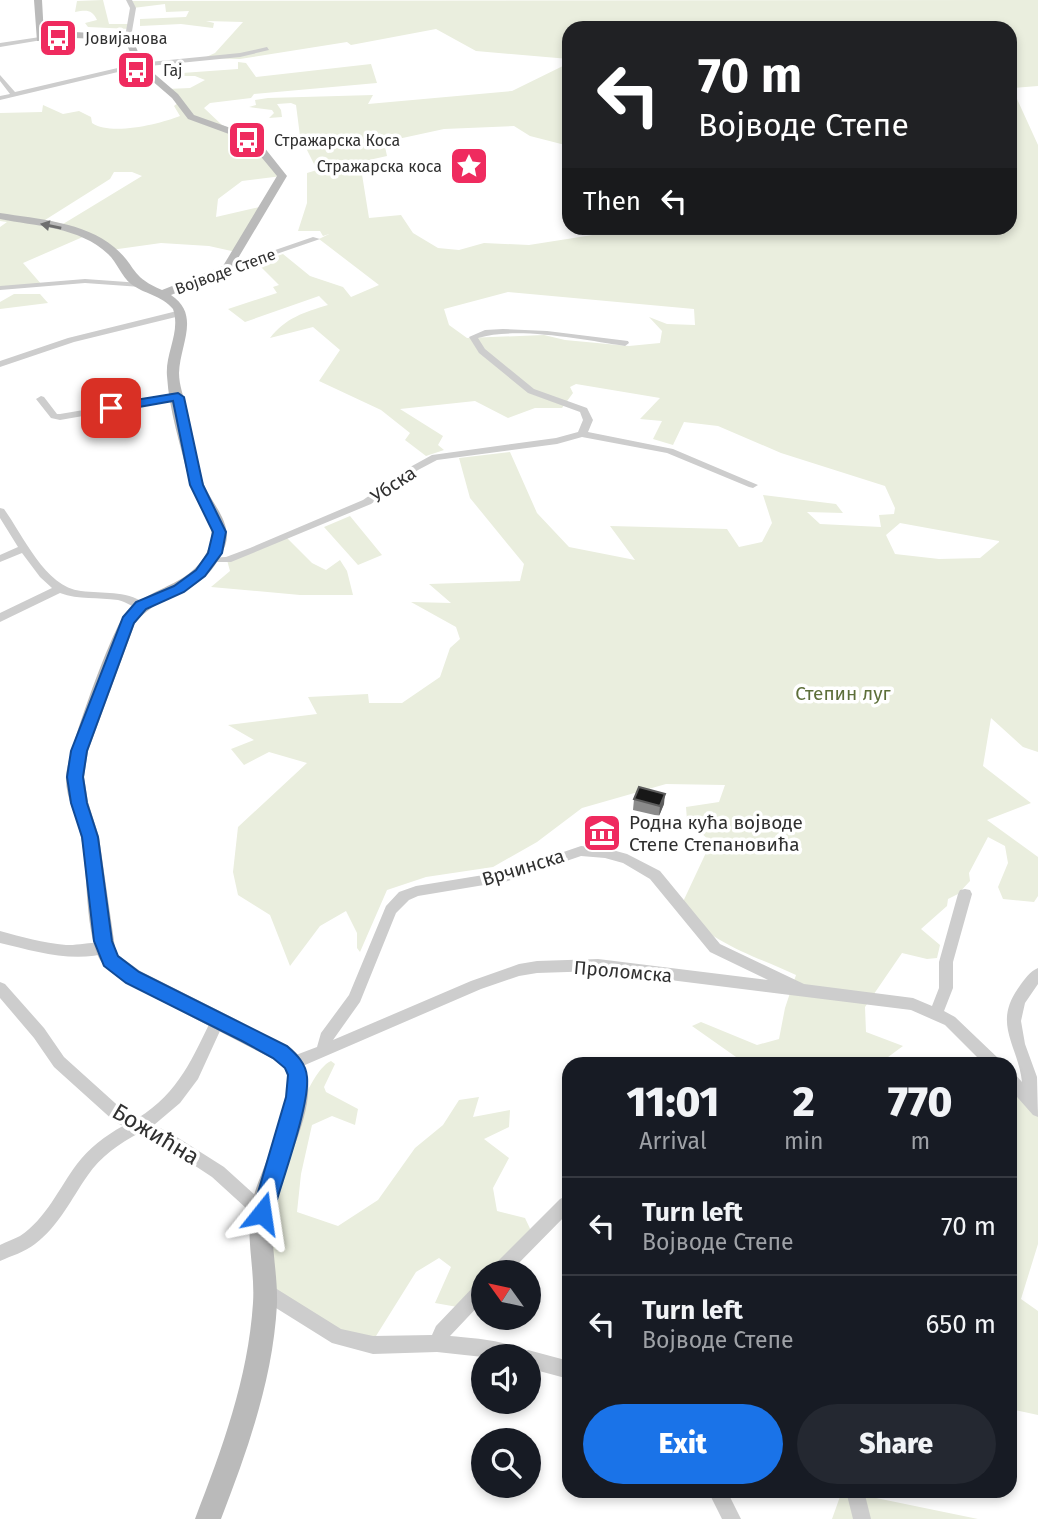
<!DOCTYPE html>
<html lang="en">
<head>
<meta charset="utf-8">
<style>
  body { margin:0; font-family:"Fira Sans",sans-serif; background:#242831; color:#f1f3f6; height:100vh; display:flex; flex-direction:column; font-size:26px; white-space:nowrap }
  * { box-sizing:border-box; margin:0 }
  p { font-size:23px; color:#9ea1a6 }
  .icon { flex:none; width:38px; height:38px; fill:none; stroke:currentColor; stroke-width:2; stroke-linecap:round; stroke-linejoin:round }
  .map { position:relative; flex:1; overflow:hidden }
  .panel { position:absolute; left:562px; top:1057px; width:455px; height:441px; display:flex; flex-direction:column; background:#171b24; border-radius:21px; box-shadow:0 4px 10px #0003 }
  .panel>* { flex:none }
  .banner { position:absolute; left:562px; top:21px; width:455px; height:214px; border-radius:21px; box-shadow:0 4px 10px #0003; background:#202124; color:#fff; overflow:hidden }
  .needle { width:46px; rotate:303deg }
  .fabs { position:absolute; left:471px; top:1260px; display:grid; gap:14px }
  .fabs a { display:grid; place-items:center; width:70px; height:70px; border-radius:50%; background:#171b24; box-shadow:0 4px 10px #0003; font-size:35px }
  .pin { position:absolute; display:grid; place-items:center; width:60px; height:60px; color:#fff; margin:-30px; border-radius:14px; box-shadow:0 4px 10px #0006 }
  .me { position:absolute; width:77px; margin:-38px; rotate:15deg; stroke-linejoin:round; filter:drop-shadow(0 0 5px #0008) }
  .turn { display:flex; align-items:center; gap:24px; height:147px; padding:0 21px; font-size:32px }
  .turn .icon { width:91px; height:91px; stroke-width:2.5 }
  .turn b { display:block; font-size:49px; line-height:60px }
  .then { display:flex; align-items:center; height:66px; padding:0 21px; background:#0003; gap:14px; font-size:26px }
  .eta { display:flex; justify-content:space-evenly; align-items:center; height:119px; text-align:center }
  .eta b { font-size:42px; font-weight:800; line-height:49px }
  .button { display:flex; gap:14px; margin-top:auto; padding:14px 21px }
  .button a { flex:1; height:80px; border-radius:42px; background:#1a73e8; color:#fff; font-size:28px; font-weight:800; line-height:80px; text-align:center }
  .button a+a { background:#242831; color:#f1f3f6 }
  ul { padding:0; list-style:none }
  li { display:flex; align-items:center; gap:21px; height:98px; padding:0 21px; border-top:2px solid #363941 }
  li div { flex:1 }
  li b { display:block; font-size:26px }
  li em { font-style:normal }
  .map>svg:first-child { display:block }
  .green { fill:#eaeede; fill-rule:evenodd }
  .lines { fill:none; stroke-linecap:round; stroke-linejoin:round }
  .street { fill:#cdcdcd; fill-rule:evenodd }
  .secondary { fill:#bababa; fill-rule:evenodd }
  .wall { fill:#8b8b8b }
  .shaded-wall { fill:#5d5d5d }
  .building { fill:#171717; stroke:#5d5d5d; stroke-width:2 }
  .oneway { fill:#6e6e6e }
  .route { fill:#1a73e8; stroke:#114b97; stroke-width:2 }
  .labels { text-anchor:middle; stroke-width:7; stroke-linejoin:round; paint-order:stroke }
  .far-poi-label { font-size:16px; fill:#303030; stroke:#fff; text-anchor:start }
  .far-street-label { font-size:16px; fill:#303030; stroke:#fff }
  .street-label { font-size:19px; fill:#303030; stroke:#fff }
  .park-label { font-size:19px; fill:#5d6f3a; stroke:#fff }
  .poi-label { font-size:19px; fill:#303030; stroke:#fff; text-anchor:start }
  .near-street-label { font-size:23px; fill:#303030; stroke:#fff }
</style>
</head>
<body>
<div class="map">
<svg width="1038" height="1519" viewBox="0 0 1038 1519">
  <rect width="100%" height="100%" fill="#fff"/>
  <path class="green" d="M103,0L109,24H131L130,29L88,27L85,23L97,20C92,9 86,10 75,12L77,1Z
    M1038,0V86L1012,88L1038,145V752L1023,747L991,718L983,766L1031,803L987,820L1038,857V896L1034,902L1003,899L998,887L1008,863L1005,846L988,837L969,873L970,881L958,894L948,899L947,906L921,929L940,945L937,958L927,959L902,953L865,1007L866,1032L903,1046L884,1060L874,1064H746L692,1026L701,1022L757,1045L779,1039L785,1008L796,975C756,956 709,944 681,906L711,842L687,820L686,807L719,802L725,785L666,784L582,808L537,842L493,867L426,877L387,890L360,952L357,948V933L346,911L320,926L290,966L270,915L238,895L233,872L238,827L307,763L269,752L244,765L231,749L254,740L228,725L317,714L308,697L368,694L369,703H402L440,677L450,648L460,639L456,627L411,602L451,603L429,584L520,581L524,564L470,498L459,458L510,452L537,513L569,547L635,560L610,526L727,529L739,547L762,542L772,523L763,495L836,504L843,513L807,512L820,524L881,527L879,515L894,514L895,508L885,486L781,453L718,426L684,422L673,445L653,439L662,421L640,419L660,398L576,384L570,387L573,393L562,408H535L508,418L475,401L400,409L443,436L438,445L444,450L426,456L405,440L410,433L381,410L319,381L340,350L313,327L270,338C285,318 305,312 328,305L319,296L245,322L228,309L277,293L273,287L279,285L257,263L283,254L310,276L343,287L351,297L379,285L319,239L329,234L323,236L320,231H298L307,203V173L317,170L300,136L296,105L291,103L277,104L281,110L282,117L269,118L274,113L272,110L249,107L256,105L255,100L268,98L373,95L368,104L512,91L569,63V146L530,136L514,126L444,129L384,142L387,156L360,162L369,218L401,215L413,233L438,248L459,250L484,243L529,245L637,228H1010V28H569V59L476,51L436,29L351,45L347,42L240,59L204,58L215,53L243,22L206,21L214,23L213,28L181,24L140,26V19L186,17L189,11L166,12L165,4L133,8L130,1ZM508,292L694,309L695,325L667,324L649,317L662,331L660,343L629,346L565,340L544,335L467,338L449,325L444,309ZM900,523L999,541V542L980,558L939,559L895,554L886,535Z
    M238,62L246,63L256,77L371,64L377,83L254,94L251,98L210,103L204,108L222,125L241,133L282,176L242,181L218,199L216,217L264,206L236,252L209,246L161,243L111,250L85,236L23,263L42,285L0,288V227L7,222L0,221V113L42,112L43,105L63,114L79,111L91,117L92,123C111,136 160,124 180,116L174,106L179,102L167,89L190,88L205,80L195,76H183L182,73L238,69ZM114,172H132L142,176L63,224L45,220L110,179Z
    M14,294H40L48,303L0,309V302Z
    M350,516L382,555L358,565L324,527Z
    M285,536L312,563L326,570L340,560L347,571L353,595H300L211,587L230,571L227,560Z
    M331,1061L335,1064L324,1087L326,1092L358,1109L355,1125L332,1116L312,1125L301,1174L297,1212L338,1226L378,1200L415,1148L443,1125L459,1100L479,1097L473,1117L510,1110L509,1127L484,1139L509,1158L493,1188L497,1211L525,1218L534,1237L499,1272H483V1289L463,1308L435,1303L451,1267L439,1258L416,1272L371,1344L338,1337L273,1291C272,1263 267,1231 271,1204C275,1175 305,1072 331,1061Z
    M1015,1085L1038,1110V1244L1021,1299L1038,1311V1415L1010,1409V1091Z
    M842,1491L978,1519H832Z"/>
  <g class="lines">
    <path class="street" d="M126,0H132L136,8L131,37L128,39L125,37L130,8Z
      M40,37L42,40L0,47V43Z
      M267,47L269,50L240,57L139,67L0,100V96L10,94L0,81V75L15,92L139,63L240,53Z
      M313,237L320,239L230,270L223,268Z
      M85,279L141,283L145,285L141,287L85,283L0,290V286Z
      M181,310L185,313L184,315L74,342L0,367V361L68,338Z
      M503,329L547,331L628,341L629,343L625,346C584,340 517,326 478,338L485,349L534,389L587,408L593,420L588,432L673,449L758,485L753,488L749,487L667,453L582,437L557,444L437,460L418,470L371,504L231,562H208L207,560L208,558L226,557L250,548L363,500L412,466L432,455L556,438L578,432L583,420L580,412L528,393L479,353L469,337L485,330Z
      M178,394L183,397L181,399L60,420L51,418L36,399L41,396L44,397L57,414H60Z
      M0,508L4,509C23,535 45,587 81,591C104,594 124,590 145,603L146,606L145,609C135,610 128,602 118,600C98,597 79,600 60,593L0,622V613L52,588L40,577L22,553L0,562V555L18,547L0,518Z
      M581,846L605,848L627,854L660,871L720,944L804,984L913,998L932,1006L939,988V962L958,894L960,890L965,889L970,890L972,894L953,962V988L944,1011L955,1017L999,1059L1001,1064H984L945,1025L911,1010L598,971L537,973L519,976L481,989L298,1068L293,1070L288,1068L286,1063L288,1058L317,1047L321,1033L349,995L386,906L399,892L416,886L508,871ZM581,856L605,858L623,863L650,879L710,952L768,980L598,959L537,961L519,964L471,981L333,1040L360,1002L396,913L409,900L418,896L508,881Z
      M0,931C22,937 43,943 66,945C79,946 98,940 110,944L112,948L110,952C74,964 35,951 0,943Z
      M1038,968V984L1025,1003L1021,1021L1025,1044L1037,1077L1038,1117L1033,1115L1010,1089V1072L1015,1074L1022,1082C1018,1045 992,1024 1019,987C1024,980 1030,971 1038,968Z
      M0,982L5,984L44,1028L64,1057L125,1112L138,1118C179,1093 193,1057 213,1016L218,1014L223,1016L225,1020L198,1079L180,1103L154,1125L172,1134L224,1167L256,1196L270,1200L272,1205L270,1210L264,1213L246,1208L212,1177L162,1144L139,1133C120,1143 100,1157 88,1175C71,1199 59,1226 35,1244C25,1252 11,1256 0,1261V1245C6,1242 14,1239 20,1236C46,1219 59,1188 77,1164C88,1149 106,1135 123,1126L115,1122L54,1067L34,1038L0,998Z
      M566,1196L569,1197V1212L510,1272H491L493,1266L560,1199Z
      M483,1281V1301L450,1336C470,1338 509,1340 524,1352L528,1350L569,1361V1379L528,1368V1356L483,1357L437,1352L373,1354L332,1343L260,1298L258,1292L260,1286L266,1284L272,1286L341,1329L373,1336L432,1335L436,1326L477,1283Z
      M708,1491H727L741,1519H722Z
      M846,1491H864L871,1519H853Z"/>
    <path class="secondary" d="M34,0H42L44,36L74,32L131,35L143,64L178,94L194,115L256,137L287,176L231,270L171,295C201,315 180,344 179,373C179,385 184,398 187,409C192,434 195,464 205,487C213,505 233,524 225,546C204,599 166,587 135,623L88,751L84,777L88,802L99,837L115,948L118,955L140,971L287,1045C340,1081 278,1166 273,1213C270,1243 278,1274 277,1304C273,1379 248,1449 221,1519H195C222,1449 248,1379 253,1303C255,1273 247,1243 250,1213C255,1174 297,1109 287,1074C285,1067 278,1063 273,1059L126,983C112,973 100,966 95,948C85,913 88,873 81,837C77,817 65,797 66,776C67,754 111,632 124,616C148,584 196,588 210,544C218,520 194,502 189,480C181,447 169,410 167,376C165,353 181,332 173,309C161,295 144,294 131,284C121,276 117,262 108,254C80,227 35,226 0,219V213C38,219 84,222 114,247C137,266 129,276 162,290L223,266L277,176L248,141L188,119L172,98L136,67L125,40L74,38L37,41Z"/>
  </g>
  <path class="wall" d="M634,799L664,804L659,816L633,810Z"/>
  <path class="shaded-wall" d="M665,794L664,804L659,816L660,806Z"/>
  <path class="building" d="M639,787L665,794L660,806L634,799Z"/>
  <defs><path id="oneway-solid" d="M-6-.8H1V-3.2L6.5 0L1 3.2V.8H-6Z" transform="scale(1.75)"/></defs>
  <use class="oneway" href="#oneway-solid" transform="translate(51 226) rotate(-168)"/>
  <path class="route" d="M178,393L184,397L203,485L226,532L222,553L205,576L184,592L146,609L134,623L87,751L83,777L87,803L98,837L112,941L118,956L139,972L287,1046C296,1054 306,1063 307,1077C310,1105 281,1183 273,1213L270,1221L262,1224L255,1221L252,1213L286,1097L288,1075L285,1068L273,1058L242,1041L126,983L104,966L94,941L82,837L71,803L67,777L71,751L123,617L136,602L174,586L196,570L208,553L213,532L190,485L173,401L111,412L105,408L111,404Z"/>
  <defs>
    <symbol id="bus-square" viewBox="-11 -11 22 22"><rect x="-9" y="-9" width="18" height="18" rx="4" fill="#ef2b5f" stroke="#fff"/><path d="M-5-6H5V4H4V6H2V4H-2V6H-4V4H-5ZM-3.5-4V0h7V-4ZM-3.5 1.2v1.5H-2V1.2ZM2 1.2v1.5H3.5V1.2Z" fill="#fff"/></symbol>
    <symbol id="sight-square" viewBox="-11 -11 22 22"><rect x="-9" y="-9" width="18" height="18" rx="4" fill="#ef2b5f" stroke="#fff"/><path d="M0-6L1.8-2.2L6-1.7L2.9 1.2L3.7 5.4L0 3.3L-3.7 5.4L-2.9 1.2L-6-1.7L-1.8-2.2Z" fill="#fff"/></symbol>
    <symbol id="museum-square" viewBox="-11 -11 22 22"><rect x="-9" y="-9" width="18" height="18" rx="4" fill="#ef2b5f" stroke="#fff"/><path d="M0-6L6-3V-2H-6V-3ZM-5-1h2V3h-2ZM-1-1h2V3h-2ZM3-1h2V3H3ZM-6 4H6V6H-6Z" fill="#fff"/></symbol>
  </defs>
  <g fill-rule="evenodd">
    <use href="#bus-square" x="36" y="16" width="44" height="44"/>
    <use href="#bus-square" x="114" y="48" width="44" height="44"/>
    <use href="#bus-square" x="225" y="118" width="44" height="44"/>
    <use href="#sight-square" x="447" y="144" width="44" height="44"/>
    <use href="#museum-square" x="580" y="811" width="44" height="44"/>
  </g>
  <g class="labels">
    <g class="far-poi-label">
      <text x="85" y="44">Јовијанова</text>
      <text x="163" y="76">Гај</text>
      <text x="274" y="146">Стражарска Коса</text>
      <text x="442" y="172" text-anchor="end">Стражарска коса</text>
    </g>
    <g class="far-street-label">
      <text transform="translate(225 271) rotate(-20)" y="6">Војводе Степе</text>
    </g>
    <g class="street-label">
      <text transform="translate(393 484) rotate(-34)" y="7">Убска</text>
      <text transform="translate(523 867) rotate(-17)" y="7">Врчинска</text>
      <text transform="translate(623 971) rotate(5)" y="7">Проломска</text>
    </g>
    <g class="park-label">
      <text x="843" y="700">Степин луг</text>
    </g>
    <g class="poi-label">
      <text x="629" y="829">Родна кућа војводе<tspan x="629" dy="22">Степе Степановића</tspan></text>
    </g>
    <g class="near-street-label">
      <text transform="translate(156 1134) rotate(31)" y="8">Божићна</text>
    </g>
  </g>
</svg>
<div class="fabs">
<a><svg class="needle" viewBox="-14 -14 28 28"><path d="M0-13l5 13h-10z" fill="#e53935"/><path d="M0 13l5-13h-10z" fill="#9ea1a6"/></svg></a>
<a><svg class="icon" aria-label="sound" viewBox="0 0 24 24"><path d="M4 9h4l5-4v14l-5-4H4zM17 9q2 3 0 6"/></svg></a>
<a><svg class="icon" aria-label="search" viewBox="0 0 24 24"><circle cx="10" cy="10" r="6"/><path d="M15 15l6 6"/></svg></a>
</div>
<div class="pin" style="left:111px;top:408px;background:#d93025"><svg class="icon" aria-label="arrive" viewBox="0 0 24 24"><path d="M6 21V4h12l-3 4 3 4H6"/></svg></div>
<svg class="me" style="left:262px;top:1213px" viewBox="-20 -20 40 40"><path d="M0-17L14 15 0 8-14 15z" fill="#1a73e8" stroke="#fff" stroke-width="4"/></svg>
<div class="banner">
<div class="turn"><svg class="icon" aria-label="left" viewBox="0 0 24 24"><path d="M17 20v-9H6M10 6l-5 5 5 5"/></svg><div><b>70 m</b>Војводе Степе</div></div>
<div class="then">Then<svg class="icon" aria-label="left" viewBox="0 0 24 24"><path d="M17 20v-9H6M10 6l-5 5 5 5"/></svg></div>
</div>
<section class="panel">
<div class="eta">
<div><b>11:01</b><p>Arrival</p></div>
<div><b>2</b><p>min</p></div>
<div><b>770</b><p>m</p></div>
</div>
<ul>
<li><svg class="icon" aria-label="left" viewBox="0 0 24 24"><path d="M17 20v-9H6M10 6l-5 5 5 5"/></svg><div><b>Turn left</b><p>Војводе Степе</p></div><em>70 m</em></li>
<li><svg class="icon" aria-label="left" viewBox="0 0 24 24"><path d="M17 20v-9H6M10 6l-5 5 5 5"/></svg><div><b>Turn left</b><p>Војводе Степе</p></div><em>650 m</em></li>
</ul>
<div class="button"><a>Exit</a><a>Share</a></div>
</section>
</div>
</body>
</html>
